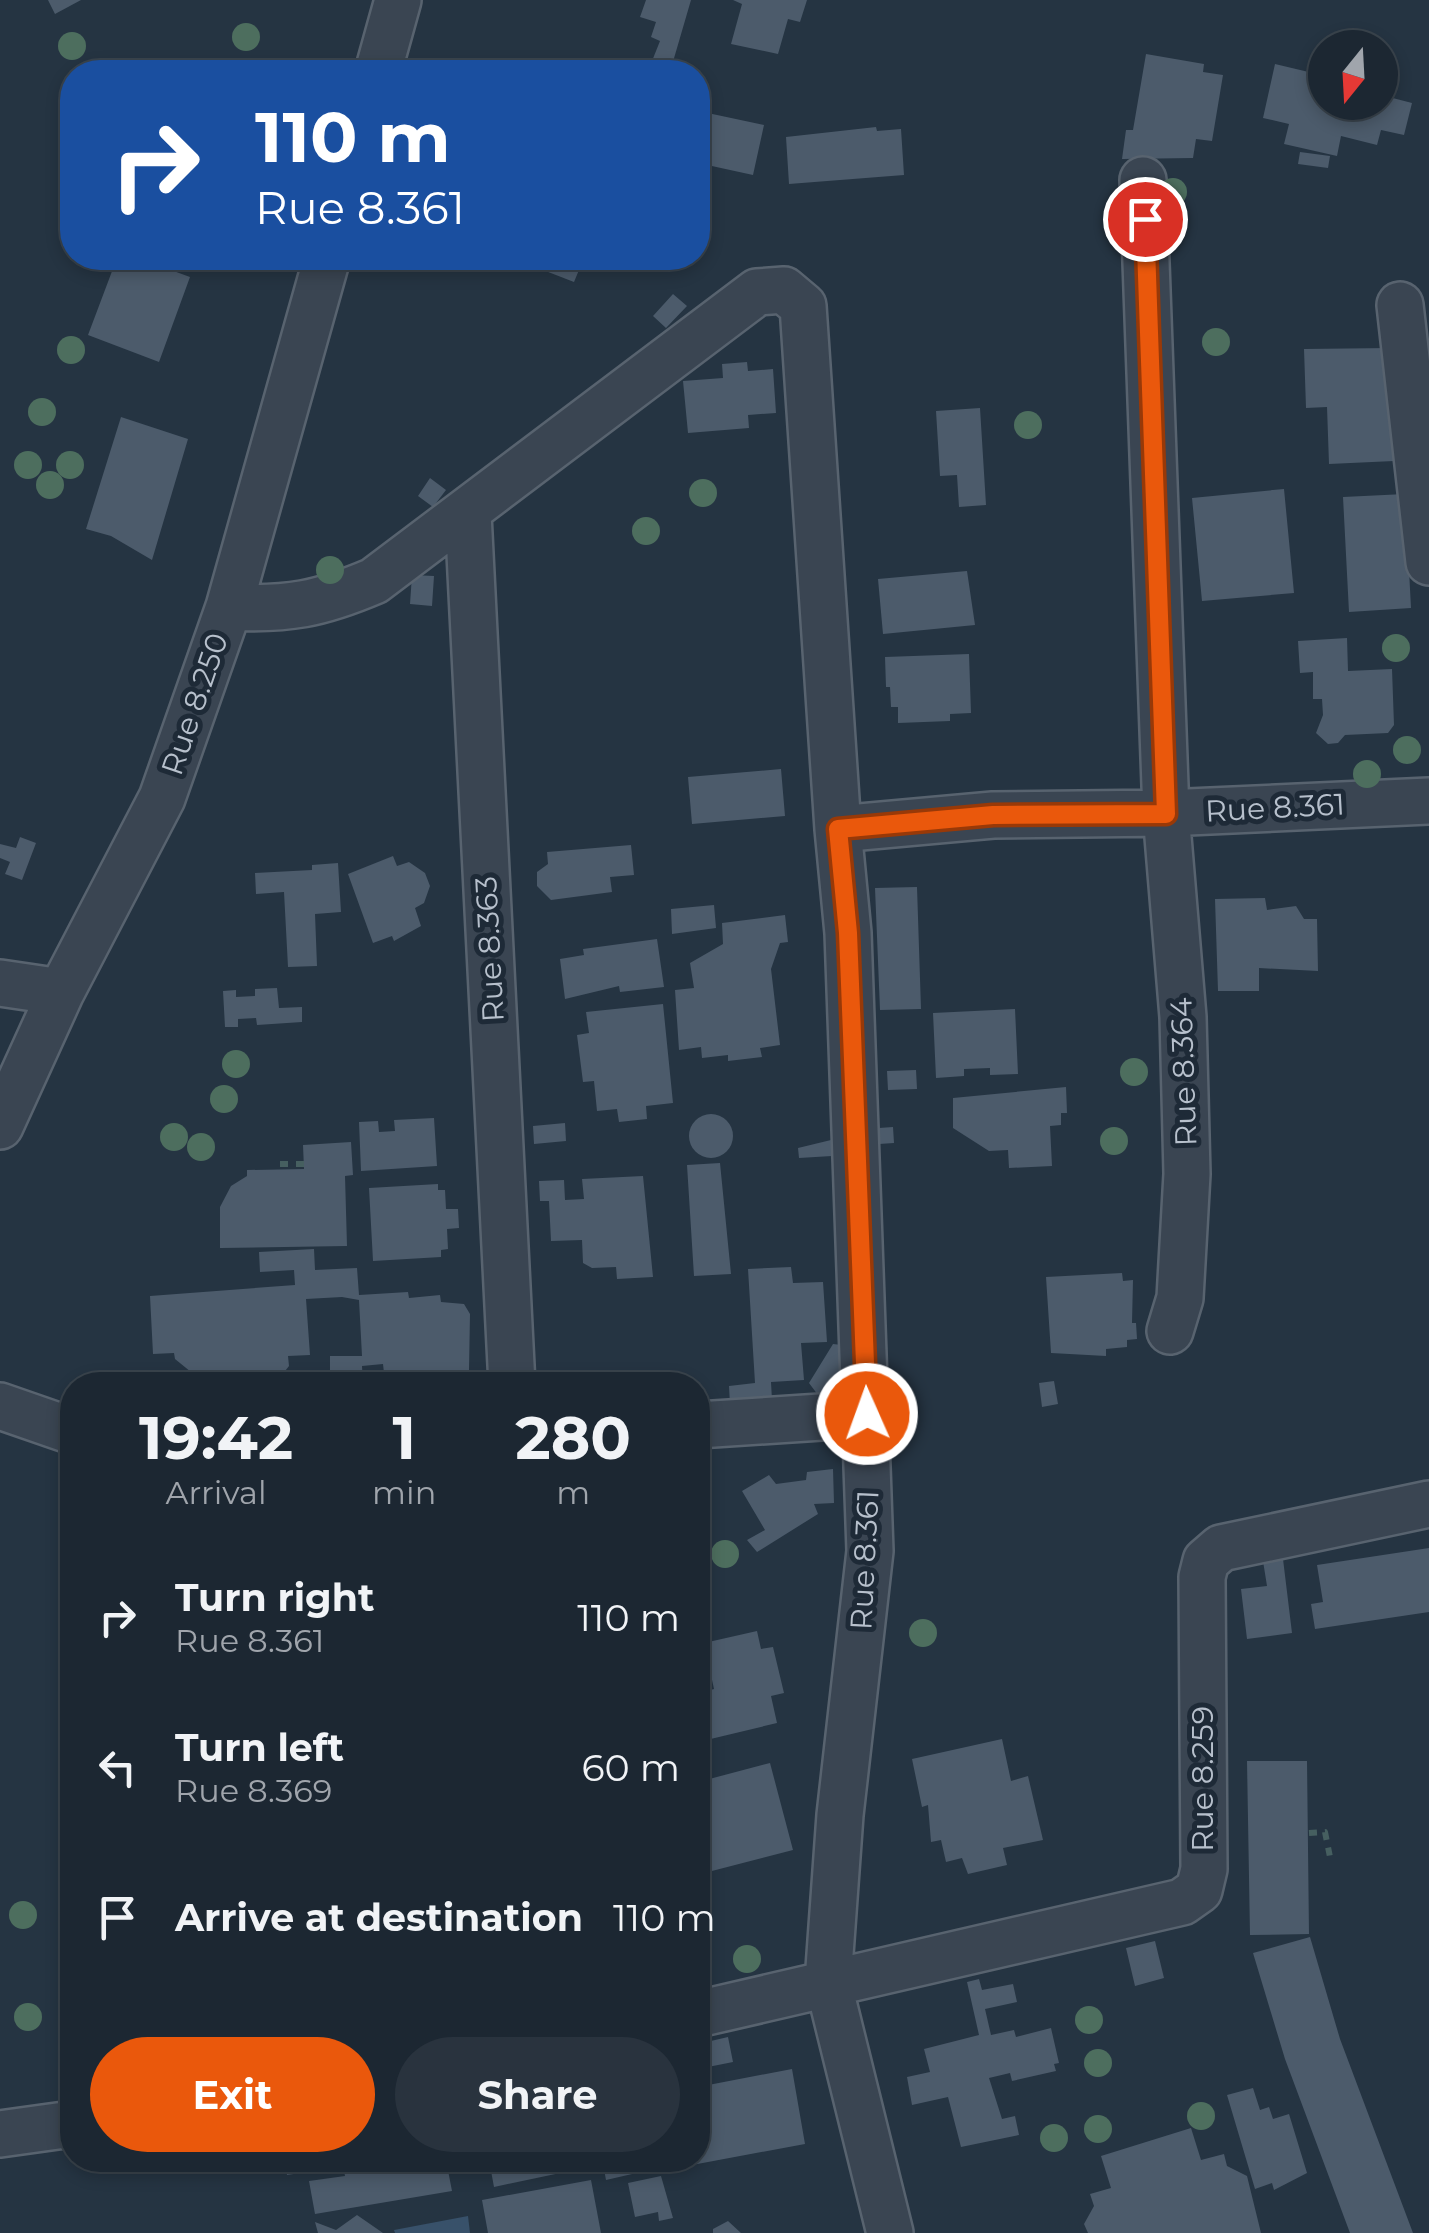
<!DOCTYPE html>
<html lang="en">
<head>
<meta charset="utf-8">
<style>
  body { margin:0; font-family:Montserrat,sans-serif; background:#29333e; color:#f1f3f6; height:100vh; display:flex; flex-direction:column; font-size:38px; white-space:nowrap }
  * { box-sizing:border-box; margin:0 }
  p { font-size:32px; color:#a0a5ac }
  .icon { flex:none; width:55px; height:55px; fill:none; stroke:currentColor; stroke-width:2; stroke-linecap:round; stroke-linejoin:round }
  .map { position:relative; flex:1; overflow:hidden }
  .sheet { position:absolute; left:60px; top:1372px; width:650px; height:800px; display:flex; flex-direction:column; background:#1c2732; border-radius:40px; box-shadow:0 5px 15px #0003,0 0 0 2px #3a444d }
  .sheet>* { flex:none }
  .hud { position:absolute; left:60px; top:60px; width:650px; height:210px; border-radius:40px; box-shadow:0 5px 15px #0003,0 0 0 2px #3a444d; background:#1a4fa0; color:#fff; overflow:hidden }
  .needle { width:65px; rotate:198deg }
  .tools { position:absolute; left:1308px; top:30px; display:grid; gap:20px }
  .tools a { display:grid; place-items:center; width:90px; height:90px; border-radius:50%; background:#1c2732; box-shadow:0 5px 15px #0003,0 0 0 2px #3a444d; font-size:50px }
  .pin { position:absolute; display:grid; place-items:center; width:85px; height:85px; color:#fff; margin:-42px; border:5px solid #fff; border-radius:50%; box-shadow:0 2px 10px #0007 }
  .me { position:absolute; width:110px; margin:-55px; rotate:358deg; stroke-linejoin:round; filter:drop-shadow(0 0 8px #0008) }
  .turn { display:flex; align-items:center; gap:35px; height:210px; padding:0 30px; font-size:45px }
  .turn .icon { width:130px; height:130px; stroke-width:2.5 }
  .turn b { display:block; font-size:70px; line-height:85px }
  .eta { display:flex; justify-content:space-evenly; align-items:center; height:170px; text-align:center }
  .eta b { font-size:60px; font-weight:700; line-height:70px }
  .action { display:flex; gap:20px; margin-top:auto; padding:20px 30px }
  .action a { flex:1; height:115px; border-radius:60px; background:#ea580c; color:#fff; font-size:40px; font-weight:700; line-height:115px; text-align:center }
  .action a+a { background:#29333e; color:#f1f3f6 }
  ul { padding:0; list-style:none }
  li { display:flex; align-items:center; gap:30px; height:150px; padding:0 30px }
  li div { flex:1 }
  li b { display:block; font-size:38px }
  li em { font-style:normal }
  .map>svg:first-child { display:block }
  .water { fill:#38516a }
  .building { fill:#4c5b6b }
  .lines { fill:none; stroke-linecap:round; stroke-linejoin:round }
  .minor-casing { stroke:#58636f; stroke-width:50 }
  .path { stroke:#465f60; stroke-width:6; stroke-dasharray:8 8; stroke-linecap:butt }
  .minor { stroke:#3a4552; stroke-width:45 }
  .tree { fill:#4d6e5e }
  .route-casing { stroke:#983908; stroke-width:25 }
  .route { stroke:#ea580c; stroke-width:18 }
  .labels { text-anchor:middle; stroke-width:10; stroke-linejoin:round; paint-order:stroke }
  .street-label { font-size:30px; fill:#b7c0cc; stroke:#1e2a37 }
</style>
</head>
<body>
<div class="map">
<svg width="1429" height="2233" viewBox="0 0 1429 2233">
  <rect width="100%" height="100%" fill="#253442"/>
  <path class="water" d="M468,2216L470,2233H395L394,2230Z"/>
  <path class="building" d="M48,0H81L55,14Z
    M646,0H691L670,72L650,66L660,41L651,37L656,22L640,17Z
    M733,0H807L800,22L788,19L778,54L731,44L742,4Z
    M1146,54L1204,64L1203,72L1223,75L1212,141L1196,139L1193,158L1122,159L1126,130H1133Z
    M1275,64L1317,74L1325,67V102H1380V72L1391,76L1385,96L1412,103L1404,135L1381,130L1377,145L1341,136L1337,156L1284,144L1289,124L1263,118Z
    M698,105L705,107L703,112L764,125L753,175L698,163Z
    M876,127L877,131L901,129L904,175L789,184L786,137Z
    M1300,152L1330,156L1328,168L1298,164Z
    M117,258H138L190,277L159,362L88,335Z
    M512,258H584L574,282Z
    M673,294L687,306L666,328L653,316Z
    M1390,348L1394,461L1329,464L1327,407L1306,408L1304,349Z
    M747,362L748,371L773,369L776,413L748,415L749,428L688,433L683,381L723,378L722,364Z
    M980,408L986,505L959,507L957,475L940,476L936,411Z
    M121,417L188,439L152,560L111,536L86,529Z
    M430,478L446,490L433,507L418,496Z
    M1284,489L1294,593L1202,601L1192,498Z
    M1405,494L1411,608L1349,612L1343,497Z
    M967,571L975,625L883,634L878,579Z
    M412,575L434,576L432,606L410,604Z
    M1347,638L1348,671L1392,669L1394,725L1388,733L1345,735L1338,743L1328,744L1316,733L1323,715L1322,699H1313V672L1300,673L1298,641Z
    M969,654L971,713L950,714V721L898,723V707H891L890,687H886L885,657Z
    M781,769L785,816L692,824L688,777Z
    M20,837L36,843L22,880L5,874L10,862L0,858V844L16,848Z
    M631,845L634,875L610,877L612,892L551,900L537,886V872L548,864L547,852Z
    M393,856L397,866L409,862L425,873L430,886L424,903L415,908L421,926L394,941L392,936L373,943L348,874Z
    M338,863L341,912L315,914L317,966L288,967L284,892L256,894L255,873L312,870V865Z
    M917,887L921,1009L880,1010L875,888Z
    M1265,898L1267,910L1296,906L1304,919H1317L1318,971L1259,968V991H1218L1215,899Z
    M714,905L716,928L672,934L671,909Z
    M785,915L788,942L780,943L771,969L780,1045L760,1048L762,1057L728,1061V1055L702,1058L701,1047L679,1050L675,990L694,988L690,963L723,944L722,923Z
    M657,939L664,987L620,992L619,986L565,999L560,959L584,955L583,949Z
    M277,988L279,1008L302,1007V1022L257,1025L256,1018L238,1019V1027H225L223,991L236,990V997L255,996V989Z
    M663,1004L673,1103L646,1106L647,1119L619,1122L617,1109L597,1111L594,1081L583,1082L577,1035L589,1033L586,1012Z
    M1015,1009L1018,1074L990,1075V1068L964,1069V1076L936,1078L933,1013Z
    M916,1070L917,1089L888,1090L887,1071Z
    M1066,1087L1067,1113H1061V1125L1050,1126L1052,1166L1009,1168L1008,1150L989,1151L953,1128V1098Z
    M689 1136a22 22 0 1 1 44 0a22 22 0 1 1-44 0Z
    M434,1118L437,1166L361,1171L359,1122L378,1121L379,1132L395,1131L394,1120Z
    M565,1123L566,1141L534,1144L533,1126Z
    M893,1127L894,1143L879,1144V1128Z
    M831,1140L832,1156L799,1158L798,1148Z
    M351,1142L353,1175L345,1176L347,1246L220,1248V1207L231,1186L247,1176V1170L304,1169L303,1145Z
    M720,1163L731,1274L694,1276L687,1165Z
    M643,1176L653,1277L617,1279L616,1267L592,1268L583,1263L582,1240L551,1241L549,1201H540L539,1181L564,1180L565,1200L584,1199L582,1179Z
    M438,1184V1190H445L446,1209H458L459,1228L447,1229L448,1249L441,1250V1257L373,1261L369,1188Z
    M314,1249L315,1270L357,1268L359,1295L408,1292L409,1298L440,1295L441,1302L464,1304L470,1314L469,1370L460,1377L406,1382L405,1371L384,1373L383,1364L362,1366L363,1385H330V1356H362L359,1300L342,1297L306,1299L310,1355L288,1356L289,1366L274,1385H207L175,1359L174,1353L153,1354L150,1296L295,1285L294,1270L260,1272L259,1252Z
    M791,1267L793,1283L823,1282L827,1342L801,1343L804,1380L771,1382L772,1400L730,1405L729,1386L755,1383L748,1269Z
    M1122,1273L1123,1281L1133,1280L1132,1323H1136L1137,1339L1127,1340V1347L1106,1349V1356L1051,1353L1046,1277Z
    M833,1344L842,1345L843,1367L818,1395L809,1383Z
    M1054,1381L1058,1404L1042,1407L1039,1383Z
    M833,1469L834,1503L814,1504L818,1514L757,1552L747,1540L765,1530L742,1491L769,1475L776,1484L806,1480L807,1472Z
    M698,1495L703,1499L708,1548L701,1549L706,1579H698Z
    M1429,1548V1612L1315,1629L1311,1604L1323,1602L1317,1565Z
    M1283,1559L1292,1633L1247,1639L1241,1589L1267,1586L1263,1561Z
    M757,1631L761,1649L773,1647L784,1693L771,1696L777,1723L698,1742V1693L714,1689L704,1643Z
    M1002,1739L1011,1781L1028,1776L1043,1840L1003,1848L1007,1865L968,1874L962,1858L946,1862L941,1840L931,1842L928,1805L922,1807L912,1759Z
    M1247,1761H1307L1309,1934L1250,1935Z
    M770,1763L793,1850L708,1872L698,1834V1782Z
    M1310,1937L1340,2039L1413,2233H1350L1285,2059L1253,1953Z
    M1155,1941L1164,1978L1135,1986L1126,1948Z
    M979,1979L982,1990L1013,1984L1017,2002L985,2009L991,2035L1014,2030L1016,2037L1051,2028L1059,2063L1054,2064L1056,2071L1012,2081L1010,2073L989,2078L1002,2119L1015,2116L1019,2135L961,2147L948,2097L912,2105L907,2077L930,2072L924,2049L979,2035L967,1982Z
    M728,2037L733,2062L698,2069V2044Z
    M792,2069L805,2144L692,2165L691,2160H698V2087Z
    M1253,2088L1260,2110L1269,2107L1273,2119L1289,2114L1307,2173L1274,2190L1272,2183L1255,2189L1227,2095Z
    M1191,2128L1201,2160L1224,2154L1227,2166L1247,2176L1261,2233H1088L1084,2224L1094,2206L1090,2194L1111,2188L1101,2156Z
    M285,2160H305L307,2172L287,2175Z
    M342,2160H446L452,2191L315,2214L309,2181L345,2176Z
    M489,2160H652L654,2169L606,2180L603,2164L494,2187Z
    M661,2176L673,2218L659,2221L658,2212L635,2217L628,2183Z
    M591,2180L601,2233H488L482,2200Z
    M357,2215L383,2233H318L315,2222L336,2230Z
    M728,2221L741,2233H713V2229Z"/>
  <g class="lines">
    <defs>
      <path id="minor" d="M378,72L398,0
        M1143,180L1166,813L1183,1017L1187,1174L1180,1298L1170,1331
        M1400,305L1429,562
        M468,514L512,1385
        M229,607C288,610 320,604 374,581L757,292L784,290L803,306L838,829
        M0,983L61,992
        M0,1126L61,992L162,798L229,607L327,258
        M0,1406L72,1431
        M698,1425L867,1414
        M698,2014L1182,1902L1199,1890L1204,1869L1202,1577L1206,1561L1221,1548L1429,1504
        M0,2134L72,2124
        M890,2233L828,1982L840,1815L870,1551L848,933L838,829L993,815L1166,813L1429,801"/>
    </defs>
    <use href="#minor" class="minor-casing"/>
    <path class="path" d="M280,1164H304
      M463,1382L466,1385
      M1309,1833L1325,1832L1330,1857"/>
    <use href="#minor" class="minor"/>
  </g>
  <g class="tree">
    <circle cx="246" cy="37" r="14"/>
    <circle cx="72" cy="46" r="14"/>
    <circle cx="1173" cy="192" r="14"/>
    <circle cx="1216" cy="342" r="14"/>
    <circle cx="71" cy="350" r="14"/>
    <circle cx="42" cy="412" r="14"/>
    <circle cx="1028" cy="425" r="14"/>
    <circle cx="28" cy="465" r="14"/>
    <circle cx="70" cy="465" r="14"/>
    <circle cx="50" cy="485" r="14"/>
    <circle cx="703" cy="493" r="14"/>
    <circle cx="646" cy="531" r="14"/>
    <circle cx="330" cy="570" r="14"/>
    <circle cx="1396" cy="648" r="14"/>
    <circle cx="1407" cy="750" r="14"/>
    <circle cx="1367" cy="774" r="14"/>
    <circle cx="236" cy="1064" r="14"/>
    <circle cx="1134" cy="1072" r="14"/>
    <circle cx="224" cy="1099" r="14"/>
    <circle cx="174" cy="1137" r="14"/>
    <circle cx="1114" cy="1141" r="14"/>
    <circle cx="201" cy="1147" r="14"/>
    <circle cx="725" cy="1554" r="14"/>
    <circle cx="923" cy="1633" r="14"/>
    <circle cx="23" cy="1915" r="14"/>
    <circle cx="747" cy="1959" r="14"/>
    <circle cx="28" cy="2017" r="14"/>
    <circle cx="1089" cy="2020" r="14"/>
    <circle cx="1098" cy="2063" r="14"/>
    <circle cx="1201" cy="2116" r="14"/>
    <circle cx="1098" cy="2129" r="14"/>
    <circle cx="1054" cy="2138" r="14"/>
  </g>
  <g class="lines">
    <defs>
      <path id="route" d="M867,1414L848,933L838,829L993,815L1166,814L1145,219"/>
    </defs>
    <use href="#route" class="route-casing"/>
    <use href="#route" class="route"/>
  </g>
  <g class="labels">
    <g class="street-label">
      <text transform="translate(195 704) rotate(-71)" y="10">Rue 8.250</text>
      <text transform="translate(1275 808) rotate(-3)" y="10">Rue 8.361</text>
      <text transform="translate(490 949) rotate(-93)" y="10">Rue 8.363</text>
      <text transform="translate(1184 1072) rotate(-92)" y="10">Rue 8.364</text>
      <text transform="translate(865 1560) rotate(-87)" y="10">Rue 8.361</text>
      <text transform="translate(1203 1779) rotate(-90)" y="10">Rue 8.259</text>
    </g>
  </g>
</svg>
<div class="tools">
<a><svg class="needle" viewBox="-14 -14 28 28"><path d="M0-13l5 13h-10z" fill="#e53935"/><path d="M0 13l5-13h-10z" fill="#a0a5ac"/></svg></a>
</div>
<div class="pin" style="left:1145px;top:219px;background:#d93025"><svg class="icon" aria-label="arrive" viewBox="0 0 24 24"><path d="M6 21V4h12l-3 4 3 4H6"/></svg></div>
<svg class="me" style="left:867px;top:1414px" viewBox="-20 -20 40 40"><circle r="17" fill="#ea580c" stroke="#fff" stroke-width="3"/><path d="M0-11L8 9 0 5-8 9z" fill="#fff"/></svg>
<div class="hud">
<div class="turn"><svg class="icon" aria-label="right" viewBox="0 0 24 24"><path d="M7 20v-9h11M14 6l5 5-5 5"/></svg><div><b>110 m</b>Rue 8.361</div></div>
</div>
<section class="sheet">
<div class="eta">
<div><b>19:42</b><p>Arrival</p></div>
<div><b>1</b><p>min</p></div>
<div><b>280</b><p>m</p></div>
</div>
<ul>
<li><svg class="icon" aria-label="right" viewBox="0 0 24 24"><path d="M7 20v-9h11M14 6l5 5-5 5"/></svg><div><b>Turn right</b><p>Rue 8.361</p></div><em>110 m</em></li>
<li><svg class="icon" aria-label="left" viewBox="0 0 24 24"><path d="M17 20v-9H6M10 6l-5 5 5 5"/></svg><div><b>Turn left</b><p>Rue 8.369</p></div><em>60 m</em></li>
<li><svg class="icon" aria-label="arrive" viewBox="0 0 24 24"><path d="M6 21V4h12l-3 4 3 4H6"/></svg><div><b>Arrive at destination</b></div><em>110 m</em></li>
</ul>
<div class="action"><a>Exit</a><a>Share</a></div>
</section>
</div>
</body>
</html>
